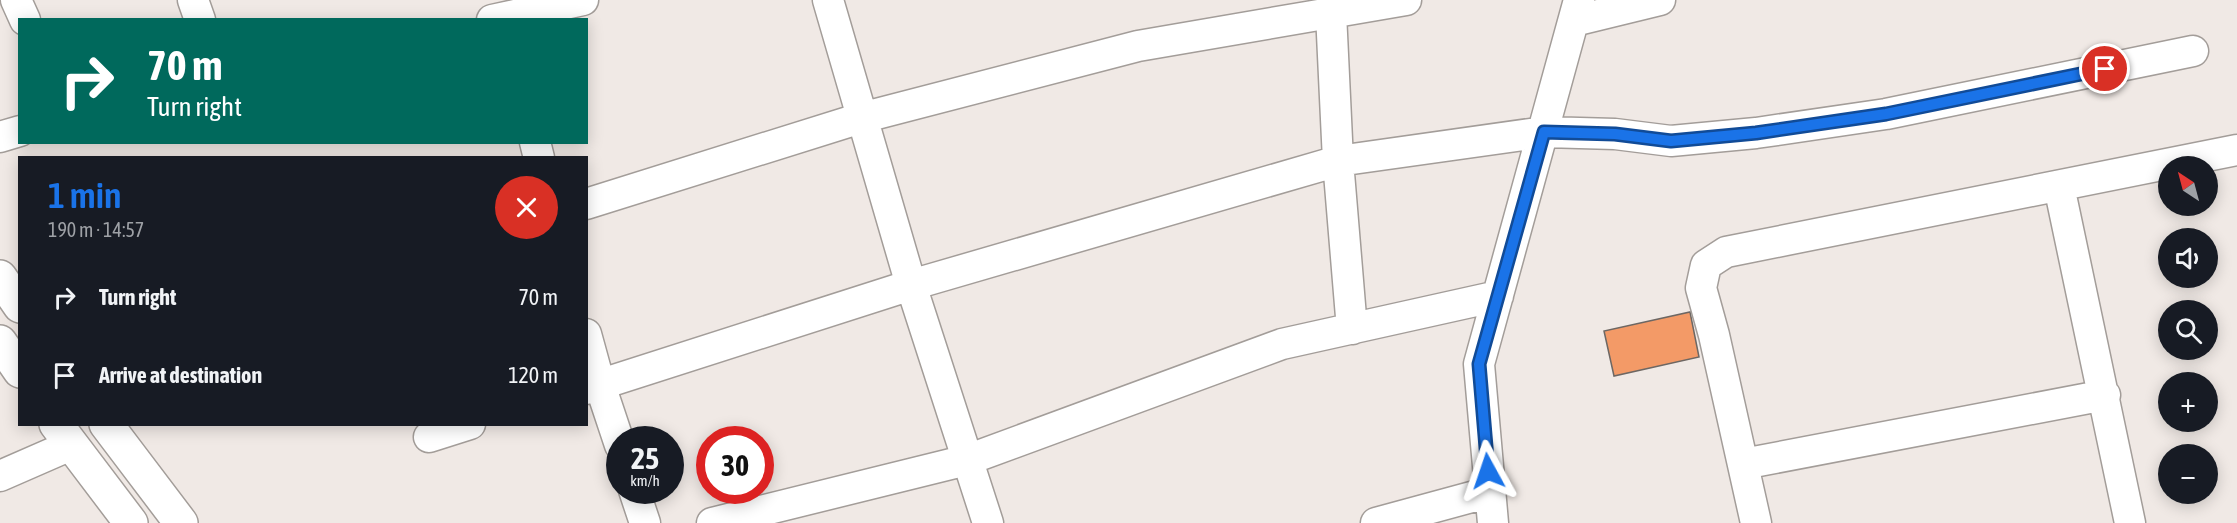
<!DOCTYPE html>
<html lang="en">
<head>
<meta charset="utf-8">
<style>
  body { margin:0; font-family:"Asap Condensed",sans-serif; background:#242831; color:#f1f3f6; height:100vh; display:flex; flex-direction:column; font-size:22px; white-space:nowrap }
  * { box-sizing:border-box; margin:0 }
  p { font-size:20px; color:#9ea1a6 }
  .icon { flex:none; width:33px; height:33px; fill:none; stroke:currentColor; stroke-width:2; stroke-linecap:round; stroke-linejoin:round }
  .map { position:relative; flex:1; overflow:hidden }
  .details { position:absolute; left:18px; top:156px; width:570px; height:270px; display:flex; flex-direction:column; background:#171b24; border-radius:0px; box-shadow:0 3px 15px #0003 }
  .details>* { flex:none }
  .hud { position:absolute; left:18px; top:18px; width:570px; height:126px; border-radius:0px; box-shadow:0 3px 15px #0003; background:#00695c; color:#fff; overflow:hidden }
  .needle { width:39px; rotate:324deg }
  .controls { position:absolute; left:2158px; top:156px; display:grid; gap:12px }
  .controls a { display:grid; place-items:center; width:60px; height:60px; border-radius:50%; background:#171b24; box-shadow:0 3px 15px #0003; font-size:30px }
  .speed { position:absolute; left:606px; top:426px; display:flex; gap:12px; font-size:30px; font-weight:700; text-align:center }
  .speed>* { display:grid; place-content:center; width:78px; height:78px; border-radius:50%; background:#171b24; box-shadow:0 3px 15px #0003; line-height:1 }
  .speed small { font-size:15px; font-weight:400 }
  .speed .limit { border:9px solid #d22; background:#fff; color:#111 }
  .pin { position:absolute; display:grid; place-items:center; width:51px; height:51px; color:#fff; margin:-26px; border:3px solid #fff; border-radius:50%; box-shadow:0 2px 6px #0007 }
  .me { position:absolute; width:66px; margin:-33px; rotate:355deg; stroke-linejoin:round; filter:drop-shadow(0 0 4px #0008) }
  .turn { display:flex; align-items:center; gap:21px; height:126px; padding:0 30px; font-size:27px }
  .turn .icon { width:78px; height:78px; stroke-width:2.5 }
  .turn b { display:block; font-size:42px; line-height:51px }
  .round { display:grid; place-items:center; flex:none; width:63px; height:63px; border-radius:32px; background:#242831 }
  .headline { display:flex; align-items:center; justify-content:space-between; height:102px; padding:0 30px }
  h1 { font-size:36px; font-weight:600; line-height:45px; color:#1a73e8 }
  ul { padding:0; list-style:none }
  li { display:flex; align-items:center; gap:18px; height:78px; padding:0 30px }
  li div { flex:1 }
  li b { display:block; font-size:22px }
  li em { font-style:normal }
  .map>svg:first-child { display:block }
  .building { fill:#f39a67; stroke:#6d6763; stroke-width:1.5 }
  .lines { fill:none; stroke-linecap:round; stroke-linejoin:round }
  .minor-casing { stroke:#a39d99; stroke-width:33 }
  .primary-casing { stroke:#a39d99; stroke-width:36 }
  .minor { stroke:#fff; stroke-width:30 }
  .primary { stroke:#fff; stroke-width:33 }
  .route-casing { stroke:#114b97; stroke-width:15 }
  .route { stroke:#1a73e8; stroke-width:10 }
</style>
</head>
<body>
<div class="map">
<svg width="2237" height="523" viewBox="0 0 2237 523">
  <rect width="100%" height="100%" fill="#f0e9e5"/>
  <path class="building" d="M1690,312L1699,357L1614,376L1604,331Z"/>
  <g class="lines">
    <defs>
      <path id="minor" d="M16,0L25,20
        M193,0L200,20
        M828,0L911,285L988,523
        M1331,13L1338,161L1352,329
        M492,20L583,0
        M1574,21L1660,0
        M0,137L20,131
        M535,142L539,158
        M2059,186L2130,523
        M586,204L861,118L1138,46L1406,0
        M586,334L600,385L620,445
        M586,389L911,285L1338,161L1544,132L1615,134L1671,141L1756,133L1886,114L2193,51
        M429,437L470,424
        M1743,464L2105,395
        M0,476L71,445
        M634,490L645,523
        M712,523L967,460L1282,344L1498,296
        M1376,523L1490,492
        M1493,523L1479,364L1579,0
        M1756,523L1714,335L1701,288L1706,265L1726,252L2237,150"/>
      <path id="primary" d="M0,277L20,306
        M0,342L20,371
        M56,424L131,523
        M106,424L181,523"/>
    </defs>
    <use href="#minor" class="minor-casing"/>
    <use href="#primary" class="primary-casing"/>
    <use href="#minor" class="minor"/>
    <use href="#primary" class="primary"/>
  </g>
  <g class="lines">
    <defs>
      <path id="route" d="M1488,471L1479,364L1544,132L1615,134L1671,141L1756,133L1886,114L2105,69"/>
    </defs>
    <use href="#route" class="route-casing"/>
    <use href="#route" class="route"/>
  </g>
</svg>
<div class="controls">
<a><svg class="needle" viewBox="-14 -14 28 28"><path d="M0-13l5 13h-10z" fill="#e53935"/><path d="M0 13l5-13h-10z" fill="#9ea1a6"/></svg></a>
<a><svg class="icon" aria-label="sound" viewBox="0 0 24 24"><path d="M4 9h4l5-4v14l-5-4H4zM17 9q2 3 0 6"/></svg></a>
<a><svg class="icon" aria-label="search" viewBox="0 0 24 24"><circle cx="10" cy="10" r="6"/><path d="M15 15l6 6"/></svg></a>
<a>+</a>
<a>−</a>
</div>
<div class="speed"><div>25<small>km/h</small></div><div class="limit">30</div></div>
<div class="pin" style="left:2105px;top:69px;background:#d93025"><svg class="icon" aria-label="arrive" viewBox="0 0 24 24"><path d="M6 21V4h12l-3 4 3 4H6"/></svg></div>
<svg class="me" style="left:1488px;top:471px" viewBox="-20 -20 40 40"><path d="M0-17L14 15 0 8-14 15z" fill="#1a73e8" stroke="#fff" stroke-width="4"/></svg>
<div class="hud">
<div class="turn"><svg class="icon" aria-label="right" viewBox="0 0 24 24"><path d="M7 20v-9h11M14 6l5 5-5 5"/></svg><div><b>70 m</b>Turn right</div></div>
</div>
<section class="details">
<div class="headline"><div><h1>1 min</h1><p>190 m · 14:57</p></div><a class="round" style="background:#d93025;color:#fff"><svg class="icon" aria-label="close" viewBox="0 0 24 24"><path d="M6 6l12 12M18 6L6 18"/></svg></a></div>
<ul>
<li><svg class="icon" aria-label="right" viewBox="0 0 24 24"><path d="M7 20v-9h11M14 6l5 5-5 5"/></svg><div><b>Turn right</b></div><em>70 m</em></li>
<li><svg class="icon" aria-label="arrive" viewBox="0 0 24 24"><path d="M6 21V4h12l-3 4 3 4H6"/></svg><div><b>Arrive at destination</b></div><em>120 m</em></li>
</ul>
</section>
</div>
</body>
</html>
